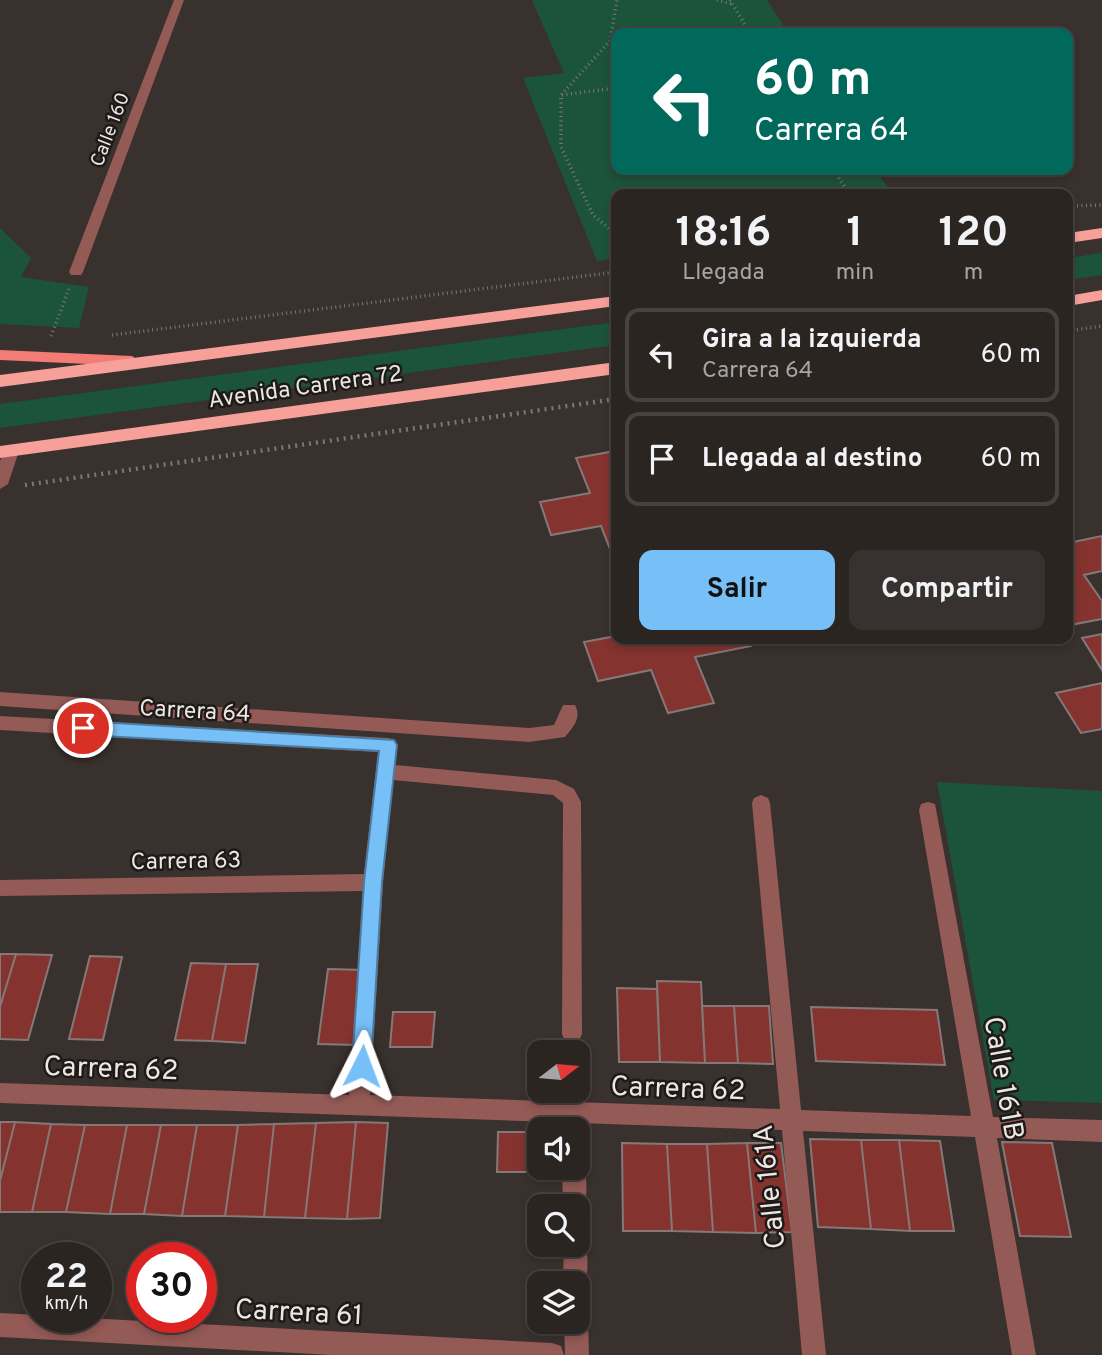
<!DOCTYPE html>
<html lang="es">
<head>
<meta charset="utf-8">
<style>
  body { margin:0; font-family:Overpass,sans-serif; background:#37312f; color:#f1f3f6; height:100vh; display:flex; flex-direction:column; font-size:26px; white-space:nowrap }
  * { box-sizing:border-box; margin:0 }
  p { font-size:23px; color:#a6a5a5 }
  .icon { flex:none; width:38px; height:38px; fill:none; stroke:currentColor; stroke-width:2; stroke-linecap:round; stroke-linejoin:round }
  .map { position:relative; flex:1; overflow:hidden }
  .drawer { position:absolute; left:611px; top:189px; width:462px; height:455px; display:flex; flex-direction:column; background:#2b2522; border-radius:14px; box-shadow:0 4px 10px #0003,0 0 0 2px #474240 }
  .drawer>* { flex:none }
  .guide { position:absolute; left:611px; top:28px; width:462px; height:147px; border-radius:14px; box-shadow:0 4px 10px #0003,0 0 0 2px #474240; background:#00695c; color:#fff; overflow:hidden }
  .needle { width:46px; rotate:74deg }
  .buttons { position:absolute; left:527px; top:1040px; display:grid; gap:14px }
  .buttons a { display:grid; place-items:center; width:63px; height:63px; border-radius:14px; background:#2b2522; box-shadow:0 4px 10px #0003,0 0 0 2px #474240; font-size:35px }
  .speed { position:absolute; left:21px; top:1242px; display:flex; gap:14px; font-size:35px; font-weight:700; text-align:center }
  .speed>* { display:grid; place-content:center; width:91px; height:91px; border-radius:50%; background:#2b2522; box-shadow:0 4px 10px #0003,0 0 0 2px #474240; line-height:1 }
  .speed small { font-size:18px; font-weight:400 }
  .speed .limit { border:10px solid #d22; background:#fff; color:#111 }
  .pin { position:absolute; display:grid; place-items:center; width:60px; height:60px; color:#fff; margin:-30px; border:4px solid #fff; border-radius:50%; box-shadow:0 2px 7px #0007 }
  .me { position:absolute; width:77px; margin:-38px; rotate:3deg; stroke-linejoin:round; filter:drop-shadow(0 0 5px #0008) }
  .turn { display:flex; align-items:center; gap:24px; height:147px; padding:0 28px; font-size:32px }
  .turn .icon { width:91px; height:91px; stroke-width:2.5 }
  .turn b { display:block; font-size:49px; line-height:60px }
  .eta { display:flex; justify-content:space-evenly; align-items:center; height:119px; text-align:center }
  .eta b { font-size:42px; font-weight:700; line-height:49px }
  .primary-button { display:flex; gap:14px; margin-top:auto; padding:14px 28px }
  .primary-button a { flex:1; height:80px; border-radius:14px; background:#77bff7; color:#111; font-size:28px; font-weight:700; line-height:80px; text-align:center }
  .primary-button a+a { background:#37312f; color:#f1f3f6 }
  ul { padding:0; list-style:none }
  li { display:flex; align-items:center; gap:21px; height:94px; margin:0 14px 10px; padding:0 14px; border:4px solid #474240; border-radius:14px }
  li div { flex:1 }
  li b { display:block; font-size:26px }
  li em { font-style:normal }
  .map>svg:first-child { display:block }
  .green { fill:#1b543a }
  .building { fill:#84332e; stroke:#847978; stroke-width:2 }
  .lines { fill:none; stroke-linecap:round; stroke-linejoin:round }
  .path-far1 { stroke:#7e7673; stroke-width:3.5; stroke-dasharray:1 3.5; stroke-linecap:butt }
  .path { stroke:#7e7673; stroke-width:4.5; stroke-dasharray:2 5; stroke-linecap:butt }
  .minor { fill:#945a56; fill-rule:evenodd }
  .major { fill:#f37c76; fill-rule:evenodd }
  .highway { fill:#f7a09a; fill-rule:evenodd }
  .route { fill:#77bff7; stroke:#4d7ca1; stroke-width:2 }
  .labels { text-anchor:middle; stroke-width:5; stroke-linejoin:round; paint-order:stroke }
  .far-street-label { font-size:19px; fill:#ece6e4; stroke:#1d1a18 }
  .street-label { font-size:23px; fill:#ece6e4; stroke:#1d1a18 }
  .near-street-label { font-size:28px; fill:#ece6e4; stroke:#1d1a18 }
</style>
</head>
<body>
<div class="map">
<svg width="1102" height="1355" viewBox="0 0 1102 1355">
  <rect width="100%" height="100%" fill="#39312d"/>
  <path class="green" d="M532,0H767L788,33H616V170H876L892,194H616V258L597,261L523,78L564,73Z
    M0,228L31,258L21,277L89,287L79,328L0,324Z
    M1102,253V275L1068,280V258Z
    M616,322V345L0,428V404Z
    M937,782L1102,791V1103L994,1100Z"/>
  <path class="building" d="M615,451L616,562H615L601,526L551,535L540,502L590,493L576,458Z
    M1102,536V571L1084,575L1102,601V619L1070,625L1068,620V543Z
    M1102,634V670L1082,638Z
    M616,636V639H748L751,646L695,657L714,703L668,713L651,670L598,681L584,642Z
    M1102,683V729L1081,733L1056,693Z
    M0,954H16L0,1007Z
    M16,954L52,955L28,1040L0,1039V1007Z
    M90,956L122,957L103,1040L69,1039Z
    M191,963L226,964L212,1041L175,1040Z
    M226,964H258L245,1043L212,1041Z
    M328,969L366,970L357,1045L318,1044Z
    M657,981L701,982L705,1063L660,1062Z
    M617,988L657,989L660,1062H619Z
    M702,1006H734L738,1063H705Z
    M734,1006H769L773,1064L738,1063Z
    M811,1007L937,1010L945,1065L816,1061Z
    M393,1012H435L432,1047H390Z
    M0,1122H15L0,1181Z
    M15,1122L51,1124L32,1212H0V1181Z
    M356,1122L388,1123L380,1218L347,1219Z
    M356,1122L347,1219L305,1218L316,1123Z
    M316,1123L305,1218L264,1217L274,1124Z
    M51,1124L85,1125L66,1212H32Z
    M274,1124L264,1217L225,1216L238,1125Z
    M85,1125H127L110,1214L66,1212Z
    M127,1125H161L144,1214H110Z
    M161,1125H197L182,1216L144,1214Z
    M197,1125H238L225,1216H182Z
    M498,1132H539V1167H550V1172H497Z
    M810,1139L861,1140L871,1229L818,1227Z
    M861,1140H899L910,1231L871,1229Z
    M899,1140L940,1141L954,1231H910Z
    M1002,1142L1052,1143L1071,1237L1020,1236Z
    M622,1143L667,1144L672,1231H623Z
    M747,1143H781L792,1232L756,1233Z
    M747,1143L756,1233L713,1232L707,1144Z
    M667,1144H707L713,1232L672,1231Z"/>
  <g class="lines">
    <path class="path-far1" d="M717,0L732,4
      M730,0L750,33
      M562,95L616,88
      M834,170L849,194
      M1068,206L1102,205
      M616,234L593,215L561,147V95L610,41L617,0
      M1068,331L1102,326
      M112,335L616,272
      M51,336L69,289"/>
    <path class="path" d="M25,485L616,399"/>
    <path class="minor" d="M174,0H184L83,272L81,275H71L69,272Z
      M11,446L19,451L8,484L0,489V461L6,447Z
      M0,692L529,728L554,725L563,705H575C582,718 573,727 565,737L529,742L0,706Z
      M0,716L388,738L394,740L397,745L395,765L556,780L574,789L581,802L582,1034L579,1041L572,1044L565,1041L562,1034L563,803L553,795L393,780L383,882L370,1095L780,1109L752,803L754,798L761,795L768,798L770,803L801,1110L971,1116L919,810L921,804L928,802L935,804L993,1117L1102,1120V1142L997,1138L1036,1355H1012L975,1137L803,1131L826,1355H802L782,1130L0,1103V1083L349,1095L363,891L0,896V880L364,874L378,752L0,730Z
      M578,1158C589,1167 588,1201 582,1214L578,1216V1206H563L562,1167H578Z
      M578,1234L583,1236C589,1251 589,1276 583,1291L578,1294V1283H563L564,1244H578Z
      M578,1310L584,1313L588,1321L589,1355H565L564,1321H578Z
      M0,1313L37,1315V1318H86L552,1343L561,1346L564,1355H332L0,1337Z"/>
    <path class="major" d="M0,350L132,356L139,361L132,366L0,360Z"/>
    <path class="highway" d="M1102,228V238L1068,243V233Z
      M1102,290V300L1068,306V296Z
      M616,296V306L0,387V375Z
      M616,362V374L0,458V446Z"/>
  </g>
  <path class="route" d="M83,721L394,740L397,745L382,882L371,1066L369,1073L362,1076L355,1073L352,1066L364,882L379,751L83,735L77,733L75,728L77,723Z"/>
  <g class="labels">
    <g class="far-street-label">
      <text transform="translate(109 129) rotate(-69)" y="7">Calle 160</text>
    </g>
    <g class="street-label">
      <text transform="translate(305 386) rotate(-8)" y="8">Avenida Carrera 72</text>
      <text transform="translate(195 710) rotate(3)" y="8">Carrera 64</text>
      <text transform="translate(186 860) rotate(-1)" y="8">Carrera 63</text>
    </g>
    <g class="near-street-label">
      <text transform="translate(111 1067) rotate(2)" y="10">Carrera 62</text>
      <text transform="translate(1005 1078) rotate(80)" y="10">Calle 161B</text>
      <text transform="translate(678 1087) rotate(2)" y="10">Carrera 62</text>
      <text transform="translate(768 1187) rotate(-96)" y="10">Calle 161A</text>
      <text transform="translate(299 1311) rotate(3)" y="10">Carrera 61</text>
    </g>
  </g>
</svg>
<div class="buttons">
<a><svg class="needle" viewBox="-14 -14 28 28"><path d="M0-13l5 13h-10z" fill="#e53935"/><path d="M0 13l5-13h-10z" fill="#a6a5a5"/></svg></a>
<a><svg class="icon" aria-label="sound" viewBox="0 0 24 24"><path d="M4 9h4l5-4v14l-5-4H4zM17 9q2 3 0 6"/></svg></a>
<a><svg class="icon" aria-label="search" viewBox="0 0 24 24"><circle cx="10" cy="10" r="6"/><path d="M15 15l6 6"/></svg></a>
<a><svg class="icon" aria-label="layers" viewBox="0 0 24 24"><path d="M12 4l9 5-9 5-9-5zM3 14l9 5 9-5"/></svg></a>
</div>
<div class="speed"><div>22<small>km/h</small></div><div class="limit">30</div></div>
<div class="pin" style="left:83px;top:728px;background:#d93025"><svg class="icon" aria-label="arrive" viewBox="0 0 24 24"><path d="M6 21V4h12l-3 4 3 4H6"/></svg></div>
<svg class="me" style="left:362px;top:1066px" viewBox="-20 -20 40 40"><path d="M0-17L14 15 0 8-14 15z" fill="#77bff7" stroke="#fff" stroke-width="4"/></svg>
<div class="guide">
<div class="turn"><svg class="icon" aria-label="left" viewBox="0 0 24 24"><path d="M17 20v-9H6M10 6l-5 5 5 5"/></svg><div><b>60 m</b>Carrera 64</div></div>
</div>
<section class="drawer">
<div class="eta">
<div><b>18:16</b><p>Llegada</p></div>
<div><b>1</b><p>min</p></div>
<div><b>120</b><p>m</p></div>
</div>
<ul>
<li><svg class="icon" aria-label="left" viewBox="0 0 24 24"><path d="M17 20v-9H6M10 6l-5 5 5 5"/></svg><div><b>Gira a la izquierda</b><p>Carrera 64</p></div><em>60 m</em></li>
<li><svg class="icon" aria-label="arrive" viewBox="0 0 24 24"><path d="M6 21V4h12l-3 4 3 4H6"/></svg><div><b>Llegada al destino</b></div><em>60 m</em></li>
</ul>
<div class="primary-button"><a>Salir</a><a>Compartir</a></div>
</section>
</div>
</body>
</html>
